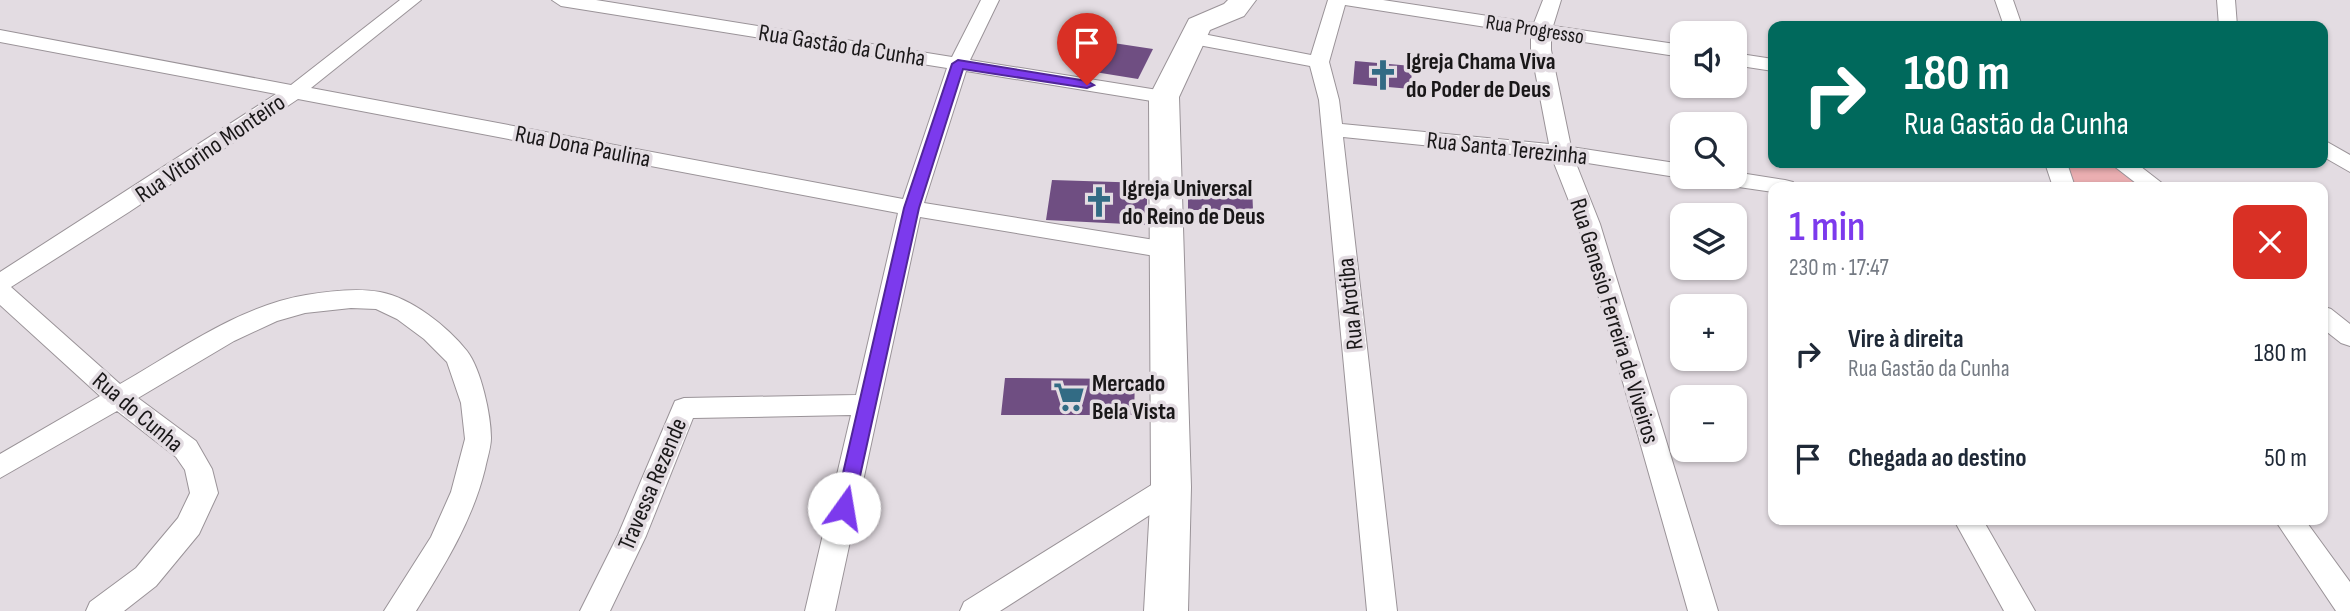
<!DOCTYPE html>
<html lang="pt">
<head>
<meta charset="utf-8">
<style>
  body { margin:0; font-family:"Sofia Sans Condensed",sans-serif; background:#f2f2f3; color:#1f2937; height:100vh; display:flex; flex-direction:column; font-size:26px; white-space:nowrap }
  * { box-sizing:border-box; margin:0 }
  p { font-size:23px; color:#747a83 }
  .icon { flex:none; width:38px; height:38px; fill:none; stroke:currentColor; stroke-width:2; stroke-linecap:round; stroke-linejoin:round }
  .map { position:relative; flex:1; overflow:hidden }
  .sheet { position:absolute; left:1768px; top:182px; width:560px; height:343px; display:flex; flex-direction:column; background:#fff; border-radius:14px; box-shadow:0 2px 5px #0004 }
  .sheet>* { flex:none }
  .top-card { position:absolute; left:1768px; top:21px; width:560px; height:147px; border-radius:14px; box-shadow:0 2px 5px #0004; background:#00695c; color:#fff; overflow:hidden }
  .fabs { position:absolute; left:1670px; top:21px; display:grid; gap:14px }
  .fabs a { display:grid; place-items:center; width:77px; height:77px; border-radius:14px; background:#fff; box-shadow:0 2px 5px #0004; font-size:35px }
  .pin { position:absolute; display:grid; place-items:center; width:60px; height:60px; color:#fff; margin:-72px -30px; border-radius:50% 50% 50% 0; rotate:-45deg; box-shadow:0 0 7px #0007 }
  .pin .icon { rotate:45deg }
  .me { position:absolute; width:77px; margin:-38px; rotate:13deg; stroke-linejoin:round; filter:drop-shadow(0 0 5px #0008) }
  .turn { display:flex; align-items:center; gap:24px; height:147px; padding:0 21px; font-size:32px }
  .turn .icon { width:91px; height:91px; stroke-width:2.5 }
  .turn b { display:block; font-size:49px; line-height:60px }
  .round { display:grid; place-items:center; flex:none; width:74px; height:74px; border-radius:14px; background:#f2f2f3 }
  .head { display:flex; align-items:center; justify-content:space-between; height:119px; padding:0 21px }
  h1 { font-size:42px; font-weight:600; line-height:52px; color:#7c3aed }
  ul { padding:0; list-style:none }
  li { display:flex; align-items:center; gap:21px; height:105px; padding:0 21px }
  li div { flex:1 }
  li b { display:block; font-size:26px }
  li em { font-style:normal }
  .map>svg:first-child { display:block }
  .green { fill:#eaaeb1 }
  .building { fill:#6f4e82 }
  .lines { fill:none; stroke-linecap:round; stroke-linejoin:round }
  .street-casing { stroke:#9a9398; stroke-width:2 }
  .secondary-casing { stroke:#9a9398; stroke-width:2 }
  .street { fill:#fff; fill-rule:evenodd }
  .secondary { fill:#fff; fill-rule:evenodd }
  .route { fill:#7c3aed; stroke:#51269a; stroke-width:2 }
  .labels { text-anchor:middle; stroke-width:7; stroke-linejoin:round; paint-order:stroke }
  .far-street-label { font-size:21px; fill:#191718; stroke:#e3dce2 }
  .street-label { font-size:24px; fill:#191718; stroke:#e3dce2 }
  .poi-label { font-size:24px; font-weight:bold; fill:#191718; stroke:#e3dce2; text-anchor:start }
</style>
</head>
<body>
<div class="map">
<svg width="2350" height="611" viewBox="0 0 2350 611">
  <rect width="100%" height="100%" fill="#e3dce2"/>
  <path class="green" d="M2056,163H2121L2156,187H2064Z"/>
  <path class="building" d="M1087,39L1153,49L1138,79L1070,68Z
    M1355,61L1412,66L1411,89L1353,84Z
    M1052,180L1147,183V225L1046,220Z
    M1188,185L1252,186L1253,210H1188Z
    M1005,378L1135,379L1134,415H1001Z"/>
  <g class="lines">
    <defs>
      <path id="street" d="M400,0H421L311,88L903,199L947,68L561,6L552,0H596L952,57L981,0H999L970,60L1164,91L1171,93L1174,97L1171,101L1164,103L966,71L924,203L1167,242L1175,244L1179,250L1175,256L1167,258L920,217L835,611H805L851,415L693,418L646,536L610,611H580L618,535L675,401L684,398L856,395L898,213L298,99L129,212L11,287L120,384C178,351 239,306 306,295C330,291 357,288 380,292C412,298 448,327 467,351C481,369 491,415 491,438C491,447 487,459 485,469C472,522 444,566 416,611H384L431,537L451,492L465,439L461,403L447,362L424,339L397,319L376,309L351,308L305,313L277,321L234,341L138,398L196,441L212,469L218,493L199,534L156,586L124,611H86L90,602L136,568L178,518L190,493L185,470L176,457L117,411L0,478V454L100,396L0,305V272L276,94L0,42V30L291,85Z
        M1328,0H1383L1534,23L1543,0H1561L1553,26L1682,45V57L1551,37V50L1571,147L1682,164V177H1687L1682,178L1575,161L1600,224L1718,611H1688L1578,224L1552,158L1343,137L1397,611H1367L1319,100L1310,66L1193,44L1183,38L1193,32L1311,55ZM1345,5L1531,34V50L1549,144L1342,124L1339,100L1329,62Z
        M1995,0H2013L2022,26H2004Z
        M2217,0H2235L2237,26H2219Z
        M1734,53L1773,59V71L1734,65Z
        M2322,139L2350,155V172L2322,156Z
        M2045,163H2067L2075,187H2053Z
        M2110,163H2136L2167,187H2141Z
        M1734,172L1785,180L1793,182L1796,187H1773V192L1718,184L1710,182L1707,177H1734Z
        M2322,306L2331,309L2350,324V346L2341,343L2322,328Z
        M1171,476L1181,479L1185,487L1181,495L1000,611H960L964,602L1161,479Z
        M1954,520H1983L2035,611H2004Z
        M2275,520H2305L2350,582V611H2336Z"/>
      <path id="secondary" d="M1228,0H1256L1244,16L1210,30L1179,97L1191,487L1188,611H1144L1151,487L1149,97L1189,19L1224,4Z"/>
    </defs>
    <use href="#street" class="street-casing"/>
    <use href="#secondary" class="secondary-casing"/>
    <use href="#street" class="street"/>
    <use href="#secondary" class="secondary"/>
  </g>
  <path class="route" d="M958,60L1087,81L1094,85L1087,88L963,69L919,208L853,508L850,513L844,515L837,513L835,508L904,208L952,64Z"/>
  <defs>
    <symbol id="church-bare" viewBox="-9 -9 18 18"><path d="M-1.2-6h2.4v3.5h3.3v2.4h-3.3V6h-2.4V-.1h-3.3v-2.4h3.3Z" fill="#326b84" stroke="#e3dce2" stroke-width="2.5" paint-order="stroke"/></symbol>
    <symbol id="supermarket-bare" viewBox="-9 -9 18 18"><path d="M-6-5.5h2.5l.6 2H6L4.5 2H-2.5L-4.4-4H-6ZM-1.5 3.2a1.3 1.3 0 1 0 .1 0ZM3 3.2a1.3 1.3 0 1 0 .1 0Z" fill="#326b84" stroke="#e3dce2" stroke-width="2.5" paint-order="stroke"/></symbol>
  </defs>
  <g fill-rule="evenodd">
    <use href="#church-bare" x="1361" y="53" width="44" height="44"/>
    <use href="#church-bare" x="1077" y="180" width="44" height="44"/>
    <use href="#supermarket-bare" x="1047" y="375" width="44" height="44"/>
  </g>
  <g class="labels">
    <g class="far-street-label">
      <text transform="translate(1535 29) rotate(9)" y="7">Rua Progresso</text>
    </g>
    <g class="street-label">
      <text transform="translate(842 45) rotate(9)" y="8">Rua Gastão da Cunha</text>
      <text transform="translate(583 146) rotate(11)" y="8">Rua Dona Paulina</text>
      <text transform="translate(210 148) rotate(-34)" y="8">Rua Vitorino Monteiro</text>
      <text transform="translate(1507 148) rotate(6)" y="8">Rua Santa Terezinha</text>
      <text transform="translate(1350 304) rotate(-96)" y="8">Rua Arotiba</text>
      <text transform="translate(1615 321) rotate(73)" y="8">Rua Genesio Ferreira de Viveiros</text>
      <text transform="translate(138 412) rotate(40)" y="8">Rua do Cunha</text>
      <text transform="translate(652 484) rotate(-67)" y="8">Travessa Rezende</text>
    </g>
    <g class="poi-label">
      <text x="1406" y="69">Igreja Chama Viva<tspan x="1406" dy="28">do Poder de Deus</tspan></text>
      <text x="1122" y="196">Igreja Universal<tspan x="1122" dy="28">do Reino de Deus</tspan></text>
      <text x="1092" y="391">Mercado<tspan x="1092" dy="28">Bela Vista</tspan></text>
    </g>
  </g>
</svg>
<div class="fabs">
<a><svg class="icon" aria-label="sound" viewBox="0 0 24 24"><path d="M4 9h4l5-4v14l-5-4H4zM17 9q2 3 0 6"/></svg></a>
<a><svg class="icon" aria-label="search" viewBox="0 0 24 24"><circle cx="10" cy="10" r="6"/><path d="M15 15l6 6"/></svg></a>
<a><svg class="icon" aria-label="layers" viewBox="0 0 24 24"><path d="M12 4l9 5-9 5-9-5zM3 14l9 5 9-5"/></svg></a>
<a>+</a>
<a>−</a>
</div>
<div class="pin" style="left:1087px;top:85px;background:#d93025"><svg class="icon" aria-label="arrive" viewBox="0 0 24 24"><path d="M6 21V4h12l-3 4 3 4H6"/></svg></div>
<svg class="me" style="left:844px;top:508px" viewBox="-20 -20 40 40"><circle r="19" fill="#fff"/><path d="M0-13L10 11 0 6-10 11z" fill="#7c3aed"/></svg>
<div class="top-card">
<div class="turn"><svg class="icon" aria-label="right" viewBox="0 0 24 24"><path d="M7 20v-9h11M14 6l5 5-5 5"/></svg><div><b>180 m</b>Rua Gastão da Cunha</div></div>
</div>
<section class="sheet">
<div class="head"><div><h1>1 min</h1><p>230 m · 17:47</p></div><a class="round" style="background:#d93025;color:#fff"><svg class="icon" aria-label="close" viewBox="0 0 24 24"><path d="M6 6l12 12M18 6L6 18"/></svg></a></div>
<ul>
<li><svg class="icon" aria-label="right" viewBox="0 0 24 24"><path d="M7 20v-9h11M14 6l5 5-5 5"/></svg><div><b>Vire à direita</b><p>Rua Gastão da Cunha</p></div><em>180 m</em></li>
<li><svg class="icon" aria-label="arrive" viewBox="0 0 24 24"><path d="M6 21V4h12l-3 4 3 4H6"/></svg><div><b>Chegada ao destino</b></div><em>50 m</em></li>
</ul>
</section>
</div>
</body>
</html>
